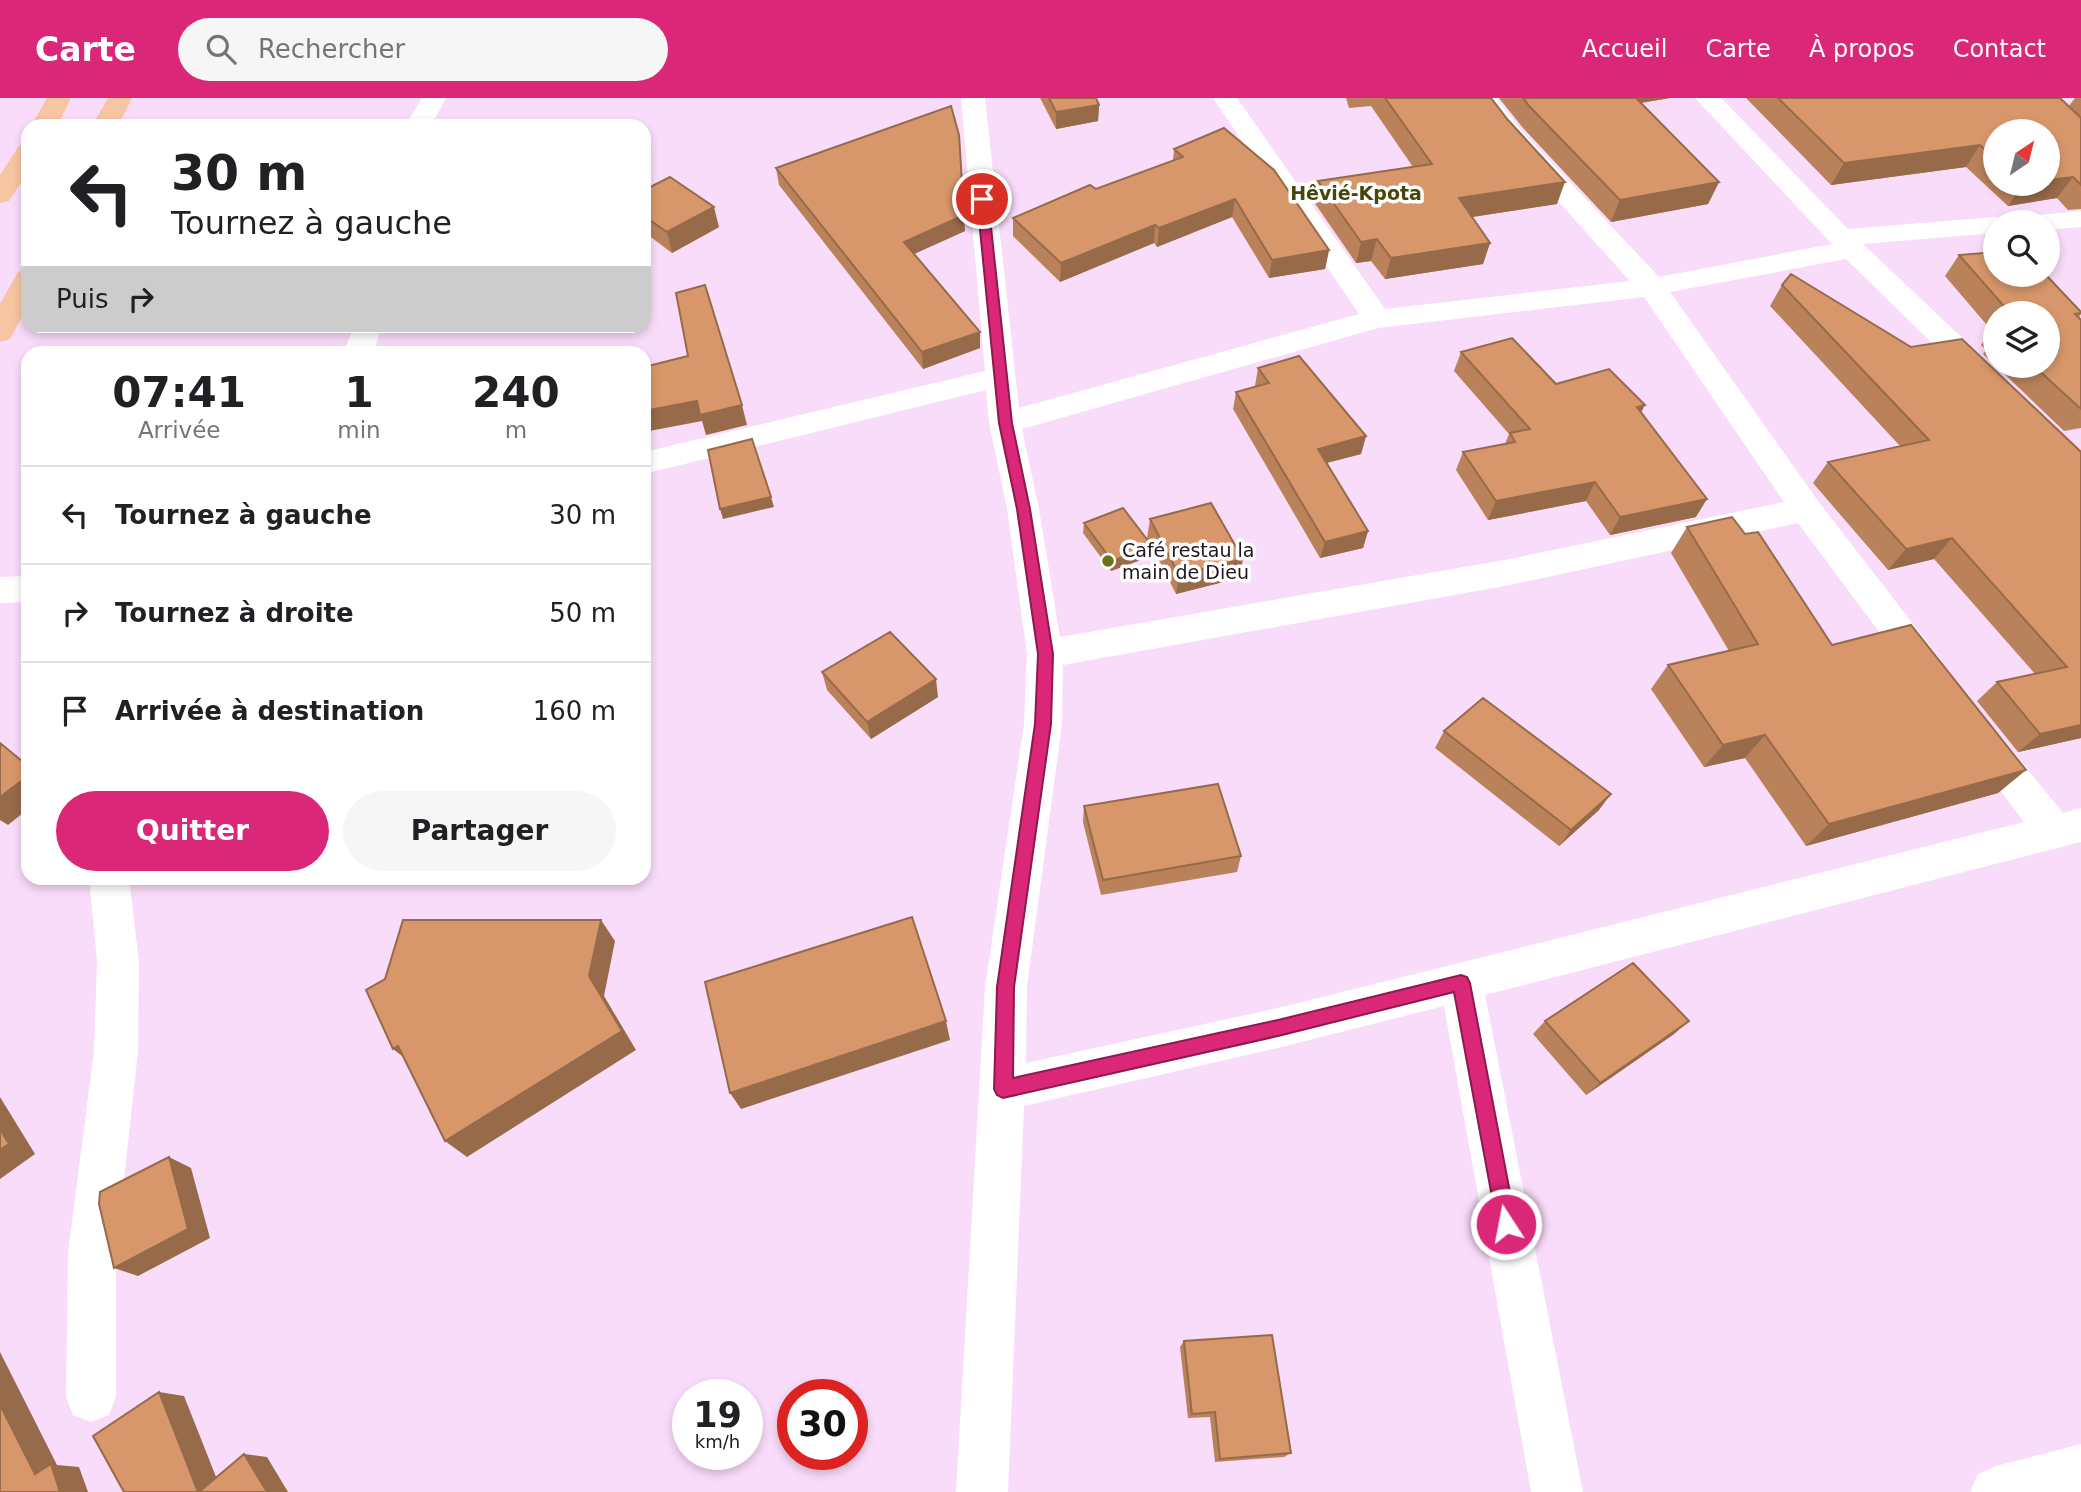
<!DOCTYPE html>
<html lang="fr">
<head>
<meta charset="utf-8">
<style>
  body { margin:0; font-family:"DejaVu Sans",sans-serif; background:#f6f6f6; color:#202124; height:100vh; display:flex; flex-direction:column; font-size:26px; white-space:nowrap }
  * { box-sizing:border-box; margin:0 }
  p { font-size:23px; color:#757577 }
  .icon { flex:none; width:38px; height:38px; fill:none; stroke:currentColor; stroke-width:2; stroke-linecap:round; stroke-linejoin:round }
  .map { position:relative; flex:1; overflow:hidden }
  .panel { position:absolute; left:21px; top:248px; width:630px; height:539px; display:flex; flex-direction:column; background:#fff; border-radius:21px; box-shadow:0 4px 10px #0003 }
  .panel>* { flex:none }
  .guide { position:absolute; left:21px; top:21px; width:630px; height:214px; border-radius:21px; box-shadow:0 4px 10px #0003; background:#fff; color:#202124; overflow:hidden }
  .needle { width:46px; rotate:35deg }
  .tools { position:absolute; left:1983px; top:21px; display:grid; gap:14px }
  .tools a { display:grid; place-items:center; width:77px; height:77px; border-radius:50%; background:#fff; box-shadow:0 4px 10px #0003; font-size:35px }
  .speed { position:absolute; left:672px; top:1281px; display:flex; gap:14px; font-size:35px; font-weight:700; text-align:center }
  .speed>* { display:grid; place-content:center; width:91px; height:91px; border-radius:50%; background:#fff; box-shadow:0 4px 10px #0003; line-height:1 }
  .speed small { font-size:18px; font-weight:400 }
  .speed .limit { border:10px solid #d22; background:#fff; color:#111 }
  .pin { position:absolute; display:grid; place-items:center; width:60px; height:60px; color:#fff; margin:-30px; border:4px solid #fff; border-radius:50%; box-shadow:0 2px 7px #0007 }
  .me { position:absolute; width:77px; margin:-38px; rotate:349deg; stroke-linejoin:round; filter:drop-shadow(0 0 5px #0008) }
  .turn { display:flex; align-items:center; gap:24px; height:147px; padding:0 35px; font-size:32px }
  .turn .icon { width:91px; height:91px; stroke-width:2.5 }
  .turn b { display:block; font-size:49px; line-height:60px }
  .then { display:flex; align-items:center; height:66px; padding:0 35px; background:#0003; gap:14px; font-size:26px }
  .eta { display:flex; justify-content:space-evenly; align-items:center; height:119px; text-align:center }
  .eta b { font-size:42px; font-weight:700; line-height:49px }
  .cta { display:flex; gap:14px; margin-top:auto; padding:14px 35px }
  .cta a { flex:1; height:80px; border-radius:42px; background:#db2777; color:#fff; font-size:28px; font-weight:700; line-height:80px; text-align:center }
  .cta a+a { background:#f6f6f6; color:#202124 }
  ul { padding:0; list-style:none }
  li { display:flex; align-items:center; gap:21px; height:98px; padding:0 35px; border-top:2px solid #e0e0e0 }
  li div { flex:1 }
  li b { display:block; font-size:26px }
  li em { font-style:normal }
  header { display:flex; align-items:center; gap:42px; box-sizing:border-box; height:98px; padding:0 35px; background:#db2777; color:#fff }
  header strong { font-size:33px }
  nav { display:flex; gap:38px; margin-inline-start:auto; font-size:24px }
  .search { width:490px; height:63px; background:#f6f6f6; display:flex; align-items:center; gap:18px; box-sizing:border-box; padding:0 24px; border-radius:38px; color:#757577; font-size:26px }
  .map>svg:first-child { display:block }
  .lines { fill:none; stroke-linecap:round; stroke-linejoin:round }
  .minor { fill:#fff; fill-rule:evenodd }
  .major { fill:#f8c5a3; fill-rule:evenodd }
  .wall { fill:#ba825b; fill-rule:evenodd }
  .shaded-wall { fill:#976a4a }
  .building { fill:#d8976a; stroke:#976a4a; stroke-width:2 }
  .route { fill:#db2777; stroke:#8e194d; stroke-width:2 }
  .poi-dot { fill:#6d7219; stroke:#fff; stroke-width:2.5 }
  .labels { text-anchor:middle; stroke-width:7; stroke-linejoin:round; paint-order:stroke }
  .far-quarter-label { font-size:19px; font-weight:bold; fill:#444709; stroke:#fff }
  .poi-label { font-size:19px; fill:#1f151f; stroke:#fff; text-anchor:start }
</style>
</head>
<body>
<header>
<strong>Carte</strong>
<div class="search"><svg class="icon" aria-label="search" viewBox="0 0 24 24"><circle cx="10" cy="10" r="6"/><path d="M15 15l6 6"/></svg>Rechercher</div>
<nav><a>Accueil</a><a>Carte</a><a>À propos</a><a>Contact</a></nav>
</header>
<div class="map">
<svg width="2081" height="1394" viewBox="0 0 2081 1394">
  <rect width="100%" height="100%" fill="#f9dcf9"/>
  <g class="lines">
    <path class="minor" d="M422,0H446L431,28H405Z
      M961,0H985L1019,310L1359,216L1213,0H1237L1385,211L1630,183L1503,42L1471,0H1496L1521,32L1659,179L1832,146L1695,0H1721L1848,131L1995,119L2007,124H1995V135L1863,146L1996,272L2000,279L1996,286L1985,289L1974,286L1846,161L1670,194L1818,403L1941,562L1946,572L1941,582L1928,586L1915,582L1798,425L1510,487L1063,567L1062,626L1027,889L1026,965L1278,910L2024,724L1963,642L1969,631L1982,627L1995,631L2063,715L2081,710V744L1485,897L1583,1394H1531L1444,908L1278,950L1024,1008L1008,1394H956L985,889L1024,626L1027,556L1007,411L989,325L986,292L644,376V354L985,273ZM1644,199L1784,404L1510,461L1060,539L1039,411L1022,331L1378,230Z
      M2081,113V129L2048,132V124H2024L2028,118Z
      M354,228H382L373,256H343Z
      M28,478V504L0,505V479Z
      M89,780H129L139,863L138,953L116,1155V1299L109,1317L91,1324L73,1317L66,1299L68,1155L94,953L97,863Z
      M2081,1346V1394H1970L1978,1376L1996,1368Z"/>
    <path class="major" d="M47,0H71L57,28H31Z
      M108,0H132L118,28H92Z
      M28,46V74L9,103L0,105V77L19,48Z
      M28,171V208L10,241L0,244V206L18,174Z"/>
  </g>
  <path class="wall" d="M1040,0H1096L1099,7L1098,23L1056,31Z
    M1346,0H1491L1557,106L1472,119L1490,145L1483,166L1385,181L1371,163L1356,165L1314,104L1318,83L1413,69L1371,8L1349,10Z
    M1499,0H1670L1641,5L1719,84L1708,106L1611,124L1523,30Z
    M1746,0H2060L2069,8L2075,0H2081V111L2068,112L2057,100L2008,108L1966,69L1831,87ZM1995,33L2048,86H1995Z
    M1174,51L1329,152L1325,171L1269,180L1232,119L1157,149L1154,145L1060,184L1013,138V120L1173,63Z
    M776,70L965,133L914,156L980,250L923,271L779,87Z
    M644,92L719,129L672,155L644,134Z
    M1959,157L2081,214V216L2079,219L2081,222V330L2064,333L1996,268H2048V215H1995V267L1983,256L1986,252L1981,247L1992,233L1945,178Z
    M1782,187L2081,354V640L2018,654L1977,603L1997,584L2035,576L1934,461L1888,472L1813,385L1828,364L1900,348L1770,208Z
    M1461,254L1641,315L1696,419L1610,437L1586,403L1488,422L1456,372L1463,354L1505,346L1509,336L1454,273Z
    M1258,270L1366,338L1361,356L1327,365L1368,433L1363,450L1320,460L1233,311L1236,294L1255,288Z
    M1150,421L1239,480L1176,496L1152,448L1151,458L1111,473L1083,435L1084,425L1152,448L1147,440Z
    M1687,429L1832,547L2026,672L1998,695L1806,748L1745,660L1704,669L1651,591L1668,567L1729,553L1671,455Z
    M822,574L938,599L871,641L827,592Z
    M1444,633L1599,712L1559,748L1435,650Z
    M1084,708L1241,758L1237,774L1101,797L1083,724Z
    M1545,923L1674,936L1586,997L1533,936Z
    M1184,1243L1291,1355L1284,1359L1215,1364L1210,1319L1188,1320L1180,1249Z"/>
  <path class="shaded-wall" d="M1619,0H1670L1615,9Z
    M1099,7L1098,23L1056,31V14Z
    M1980,47L1966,69L1831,87L1844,65Z
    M2073,79L2057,100L2008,108L2023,86H2048V82Z
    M1565,84L1557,106L1452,122L1459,100Z
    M1719,84L1708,106L1611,124L1620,102Z
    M1235,101L1232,119L1157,149L1159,130Z
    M714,109L719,129L672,155L667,134Z
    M964,117L965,133L905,160L904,144Z
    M1155,127L1154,145L1060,184L1061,165Z
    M1377,141L1371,163L1356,165L1361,144Z
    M1490,145L1483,166L1385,181L1391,160Z
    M1329,152L1325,171L1269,180L1272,162Z
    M980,234V250L923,271L922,254Z
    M697,303L742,307L747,327L706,337L702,323L644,334V313Z
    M1645,307L1635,326L1637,309Z
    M1366,338L1361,356L1314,368L1318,351Z
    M1595,384L1586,403L1488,422L1496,403Z
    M771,399L774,409L723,421L720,411Z
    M1707,401L1696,419L1610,437L1620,419Z
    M1368,433L1363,450L1320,460L1325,444Z
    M1952,440L1934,461L1888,472L1906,451Z
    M1152,448L1151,458L1111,473L1112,463Z
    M1243,461L1239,480L1176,496L1179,477Z
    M936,581L938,599L871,641L867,624Z
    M2081,627V640L2018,654L2040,636Z
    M1765,637L1745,660L1704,669L1723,647Z
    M2026,672L1998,695L1806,748L1829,726Z
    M28,678V711L8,727L0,722V699Z
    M1611,696L1599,712L1559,748L1571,732Z
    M601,822L615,843L604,898L636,952L467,1059L445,1043L589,878Z
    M946,923L950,942L741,1011L730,995Z
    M1689,923L1674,936L1586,997L1600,985Z
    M398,948L415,968L393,951Z
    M0,999L35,1056L0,1081Z
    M169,1059L191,1070L210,1140L138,1178L114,1170Z
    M0,1254L57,1367L79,1369L88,1394H60L35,1376L0,1307Z
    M159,1294L184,1298L222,1394H198Z
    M244,1356L267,1359L288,1394H267Z"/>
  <path class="building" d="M1049,0H1096L1099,7L1056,14Z
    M1385,0H1491L1508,22L1565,84L1459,100L1490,145L1391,160L1377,141L1361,144L1318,83L1432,66Z
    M1523,0H1636L1719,84L1620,102L1530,9Z
    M1778,0H2060L2081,20V87L2073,79L2048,82V33H1995V61L1980,47L1844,65Z
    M951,8L959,37L964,117L904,144L980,234L922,254L776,70Z
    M1224,30L1274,72L1329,152L1272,162L1235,101L1159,130L1155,127L1061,165L1013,120L1090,87L1096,91L1183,59L1174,51Z
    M670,79L714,109L667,134L644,118V92Z
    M1995,154V177H2046L2081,214V215L2075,216L2081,222V311L2034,268H2048V215H2010L1959,157Z
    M1791,176L1911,249L1962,241L2081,354V627L2040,636L1997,584L2067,569L1952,440L1906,451L1828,364L1929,342L1782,187Z
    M705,187L742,307L700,317L697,303L644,313V269L688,258L676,195Z
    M1512,240L1556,286L1609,271L1645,307L1637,309L1707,401L1620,419L1595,384L1496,403L1463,354L1515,344L1510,335L1530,331L1461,254Z
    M1299,258L1366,338L1318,351L1368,433L1325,444L1236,294L1269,285L1258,270Z
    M752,341L771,399L720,411L708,352Z
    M1211,405L1243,461L1179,477L1150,421Z
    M1123,410L1152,448L1112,463L1084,425Z
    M1732,419L1745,436L1758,434L1832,547L1911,527L2026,672L1829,726L1765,637L1723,647L1668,567L1758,546L1687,429Z
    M890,534L936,581L867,624L822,574Z
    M1483,600L1611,696L1571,732L1444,633Z
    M0,645L28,668V678L0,699Z
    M1218,686L1241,758L1103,782L1084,708Z
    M912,819L946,923L730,995L705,884Z
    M403,822H601L589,878L622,933L445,1043L398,948L393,951L366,892L385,881Z
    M1633,865L1689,923L1600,985L1545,923Z
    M0,1031L9,1046L0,1052Z
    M169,1059L188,1131L114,1170L99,1106L100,1094Z
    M1272,1237L1291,1355L1220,1361L1215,1314L1192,1316L1184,1243Z
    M159,1294L198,1394H124L93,1338Z
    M0,1307L35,1376L51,1366L60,1394H0Z
    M244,1356L267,1394H199Z"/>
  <path class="route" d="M982,98L988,101L1012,325L1030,411L1053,556L1051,626L1014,889L1013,980L1278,922L1461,877L1467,879L1470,885L1516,1126L1513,1133L1506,1136L1499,1133L1497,1126L1454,894L1278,938L1003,1000L997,997L994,991L997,889L1035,626L1038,556L1017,411L999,325L977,101Z"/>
  <circle class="poi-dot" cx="1108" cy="463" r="7"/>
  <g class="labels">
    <g class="far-quarter-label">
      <text x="1356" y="102">Hêvié-Kpota</text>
    </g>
    <g class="poi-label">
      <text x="1122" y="459">Café restau la<tspan x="1122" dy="22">main de Dieu</tspan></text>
    </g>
  </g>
</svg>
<div class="tools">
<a><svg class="needle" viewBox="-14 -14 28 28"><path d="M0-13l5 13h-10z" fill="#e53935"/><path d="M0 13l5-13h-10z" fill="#757577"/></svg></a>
<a><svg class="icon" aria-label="search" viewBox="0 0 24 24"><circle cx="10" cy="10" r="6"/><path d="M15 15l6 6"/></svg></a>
<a><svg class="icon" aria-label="layers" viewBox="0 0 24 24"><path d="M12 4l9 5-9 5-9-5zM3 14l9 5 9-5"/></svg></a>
</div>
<div class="speed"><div>19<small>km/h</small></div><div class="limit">30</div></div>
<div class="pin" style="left:982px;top:101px;background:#d93025"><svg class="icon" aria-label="arrive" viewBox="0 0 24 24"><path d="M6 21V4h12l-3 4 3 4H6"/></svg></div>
<svg class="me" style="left:1506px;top:1126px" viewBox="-20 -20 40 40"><circle r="17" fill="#db2777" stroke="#fff" stroke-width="3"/><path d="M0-11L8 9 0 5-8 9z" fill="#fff"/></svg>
<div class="guide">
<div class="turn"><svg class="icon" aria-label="left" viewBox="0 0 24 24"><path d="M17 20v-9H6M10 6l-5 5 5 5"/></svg><div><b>30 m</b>Tournez à gauche</div></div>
<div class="then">Puis<svg class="icon" aria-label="right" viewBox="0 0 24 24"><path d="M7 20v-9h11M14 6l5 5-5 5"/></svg></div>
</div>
<section class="panel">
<div class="eta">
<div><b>07:41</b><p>Arrivée</p></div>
<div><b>1</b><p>min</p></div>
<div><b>240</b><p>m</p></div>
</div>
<ul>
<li><svg class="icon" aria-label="left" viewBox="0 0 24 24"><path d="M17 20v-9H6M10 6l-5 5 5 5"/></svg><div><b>Tournez à gauche</b></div><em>30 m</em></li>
<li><svg class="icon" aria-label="right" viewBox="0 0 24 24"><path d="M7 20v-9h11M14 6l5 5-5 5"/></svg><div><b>Tournez à droite</b></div><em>50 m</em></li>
<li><svg class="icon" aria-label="arrive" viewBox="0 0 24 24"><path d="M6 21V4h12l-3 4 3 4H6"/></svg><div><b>Arrivée à destination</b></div><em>160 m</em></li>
</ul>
<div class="cta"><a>Quitter</a><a>Partager</a></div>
</section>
</div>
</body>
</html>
